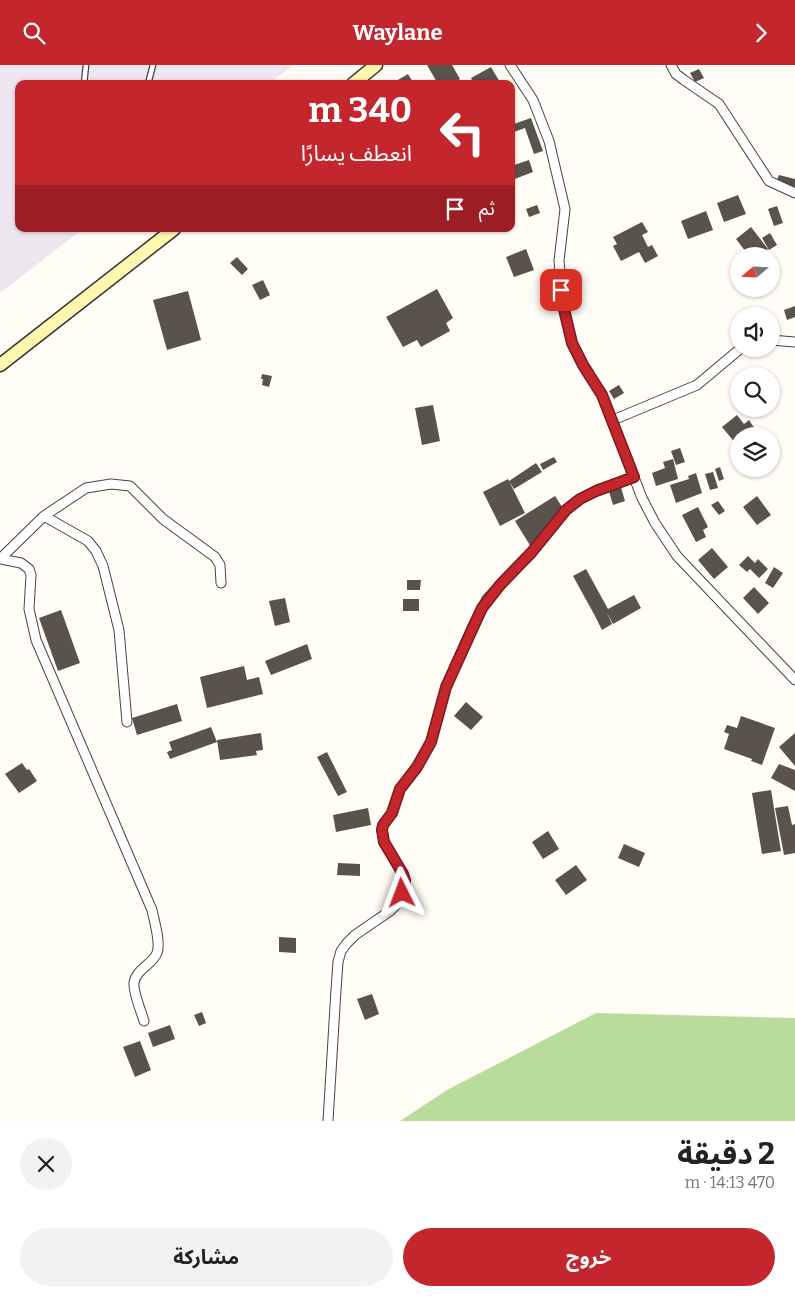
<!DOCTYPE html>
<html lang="ar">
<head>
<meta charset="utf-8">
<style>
  body { margin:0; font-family:Bitter,"Noto Sans Arabic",serif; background:#f2f2f2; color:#222; direction:rtl; height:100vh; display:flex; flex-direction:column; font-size:19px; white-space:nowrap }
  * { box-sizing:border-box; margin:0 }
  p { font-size:16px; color:#767676 }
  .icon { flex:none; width:28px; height:28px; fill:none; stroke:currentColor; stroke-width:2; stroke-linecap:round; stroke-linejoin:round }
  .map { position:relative; height:1056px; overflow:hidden; direction:ltr }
  .sheet { display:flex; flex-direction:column; background:#fff; flex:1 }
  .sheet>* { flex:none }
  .guide { position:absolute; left:15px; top:15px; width:500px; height:152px; border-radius:10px; box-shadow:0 1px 4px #0004; direction:rtl; background:#c4262e; color:#fff; overflow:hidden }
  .needle { width:32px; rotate:251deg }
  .fabs { position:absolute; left:730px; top:182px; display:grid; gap:10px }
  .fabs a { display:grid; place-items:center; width:50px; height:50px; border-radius:50%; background:#fff; box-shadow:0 1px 4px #0004; font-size:25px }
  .pin { position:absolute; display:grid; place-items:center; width:42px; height:42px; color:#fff; margin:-21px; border-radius:10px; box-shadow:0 2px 8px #0006 }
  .me { position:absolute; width:55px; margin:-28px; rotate:357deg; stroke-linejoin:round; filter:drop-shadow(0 0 4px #0008) }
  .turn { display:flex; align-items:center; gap:18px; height:105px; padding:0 20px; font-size:22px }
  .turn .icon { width:65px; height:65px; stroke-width:2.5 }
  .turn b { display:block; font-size:35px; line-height:42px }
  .then { display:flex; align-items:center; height:48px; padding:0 20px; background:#0003; gap:10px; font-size:19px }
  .round { display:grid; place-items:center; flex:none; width:52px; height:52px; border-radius:26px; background:#f2f2f2 }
  .overview { display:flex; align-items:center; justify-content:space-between; height:85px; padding:0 20px }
  h1 { font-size:30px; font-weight:700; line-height:38px }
  .primary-button { display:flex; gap:10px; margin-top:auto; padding:10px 20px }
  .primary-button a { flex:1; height:58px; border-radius:30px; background:#c4262e; color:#fff; font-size:20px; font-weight:700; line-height:58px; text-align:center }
  .primary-button a+a { background:#f2f2f2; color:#222 }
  header { display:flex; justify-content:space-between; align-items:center; height:65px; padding:0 20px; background:#c4262e; color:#fff; font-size:22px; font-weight:700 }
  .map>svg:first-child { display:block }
  .industrial { fill:#eee6ef }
  .forest { fill:#b9dc9c }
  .building { fill:#5a524d }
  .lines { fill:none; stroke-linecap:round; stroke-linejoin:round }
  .lane-casing { stroke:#444; stroke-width:7 }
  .street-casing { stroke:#444; stroke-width:11 }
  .secondary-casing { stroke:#333; stroke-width:15 }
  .lane { stroke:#fff; stroke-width:4.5 }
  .street { stroke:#fff; stroke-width:9 }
  .secondary { stroke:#fff6b0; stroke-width:12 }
  .route-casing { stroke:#7f191e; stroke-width:12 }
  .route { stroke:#c4262e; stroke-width:9 }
</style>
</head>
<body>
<header><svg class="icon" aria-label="forward" viewBox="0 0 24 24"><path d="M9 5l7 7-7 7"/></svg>Waylane<svg class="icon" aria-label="search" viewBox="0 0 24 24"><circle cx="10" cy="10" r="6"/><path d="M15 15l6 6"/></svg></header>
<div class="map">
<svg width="795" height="1056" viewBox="0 0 795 1056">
  <rect width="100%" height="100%" fill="#fffdf5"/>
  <path class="industrial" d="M0,0H293L269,19H19V164H83L0,228Z"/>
  <path class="forest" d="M596,948L795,953V1056H400L447,1025Z"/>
  <path class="building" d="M427,0H452L460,14L451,19H438Z
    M491,2L501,19H474L471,13Z
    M699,4L704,13L695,17L690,8Z
    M408,9L414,19H391Z
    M531,53L543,86L534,89L525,63L511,68V60Z
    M511,94L514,100L529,95L533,107L512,115Z
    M779,110L795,114V123L776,117Z
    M738,130L746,149L724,157L717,138Z
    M537,140L540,148L529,152L526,144Z
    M777,141L783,158L774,161L768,144Z
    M706,146L713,165L688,174L681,156Z
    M642,157L648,167L642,170L648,182L652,180L658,191L645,198L639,187L621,196L613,181L617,179L613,172Z
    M751,162L768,184L758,191H749L736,174Z
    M770,168L777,180L769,185L762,173Z
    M526,184L534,205L514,212L506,192Z
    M237,192L248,204L242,210L230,198Z
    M263,215L270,230L260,235L252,220Z
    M437,224L453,253L446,258L450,266L421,282L417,275L403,282L386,252Z
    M188,226L201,275L167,285L153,235Z
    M795,241V252L787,255L784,245Z
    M262,309L272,311L269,322L262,320L263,314H261Z
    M619,320L624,328L614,334L609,326Z
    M433,340L440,376L422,380L415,343Z
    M737,350L744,359L749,355L755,364L746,371H739V377L736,379L722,362Z
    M680,383L685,397L676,400L671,386Z
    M554,392L557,397L543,405L540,399Z
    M673,394L678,414L656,421L652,408L665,403L663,397Z
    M536,398L542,407L514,424L509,416Z
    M720,402L724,414L719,416L715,404Z
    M713,407L718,423L710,425L705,409Z
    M696,408L702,428L676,438L670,420L689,414L688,411Z
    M508,414L525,448L500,461L483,427Z
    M620,419L625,436L613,440L608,423Z
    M555,431L568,451L545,465L531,482L515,456Z
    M757,431L771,450L757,460L743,442Z
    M718,436L725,446L719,450L711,440Z
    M698,442L708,462L703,465L706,472L696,477L682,450Z
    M712,483L728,502L714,514L698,495Z
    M748,491L755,498L758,494L768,504L759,513L750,504L747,507L739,500Z
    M774,502L783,508L773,523L765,518Z
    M586,504L608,544L634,530L641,543L613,559L607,548L612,559L602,565L595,551L606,546L595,551L573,511Z
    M407,515H421L420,525H407Z
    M754,522L769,538L758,549L743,533Z
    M285,533L290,557L275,561L269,536Z
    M403,534H419V546H403Z
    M61,545L80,598L58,606L39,553Z
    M307,579L312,594L271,610L265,596Z
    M244,601L247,615L259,612L263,629L207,643L200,612Z
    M466,637L483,652L471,665L454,651Z
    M177,639L182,656L137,670L132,653Z
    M741,651L775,663L762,700L751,696L752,694L724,684L729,669L724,667L727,660L737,663Z
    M211,662L217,677L170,694L167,687L172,685L169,677Z
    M261,668L263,685L256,686L257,690L220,695L217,675Z
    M795,668V701L779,682Z
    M327,687L347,727L338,731L317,692Z
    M22,698L27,705L29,704L37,716L19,728L5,709Z
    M779,699L795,705V726L771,713Z
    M771,725L781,786L762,789L752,728Z
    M788,741L792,760L795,759V788L784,790L775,743Z
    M368,743L371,760L336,767L333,750Z
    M548,766L559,784L543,794L532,777Z
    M624,779L645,788L639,802L618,793Z
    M338,798L360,799V811L337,810Z
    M576,800L587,815L566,830L555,815Z
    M279,872L296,873V888L279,887Z
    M372,929L379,949L365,955L357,934Z
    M202,947L206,958L199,961L194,950Z
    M170,960L175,974L153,982L148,968Z
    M140,976L151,1005L135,1012L123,982Z"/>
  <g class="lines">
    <defs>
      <path id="lane" d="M84,19L86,0
        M148,19L153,0"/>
      <path id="street" d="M510,0L533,35L549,76L565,144L559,196L563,240L572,278L583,300L602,330L642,433L655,458L677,491L795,615
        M671,0L676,9L684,15L719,39L769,116L795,128
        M771,275L795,277
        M613,355L697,320L740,284
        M44,451L88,476L96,486L103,501L119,565L127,657
        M0,494L21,498L29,504L31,510L29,544L36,575L152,845C154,855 161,878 157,888C152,900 136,904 134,918C133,927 141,946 144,956
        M0,494L44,451L86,423L111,419L130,421L163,454L215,492L220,500L221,518
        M328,1056L336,925L338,897L341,886L347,878L355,870L390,846L395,841L402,828L405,816L403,809L384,777L382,765L383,760L392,748L400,724L417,702L431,677L446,622L473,561L487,534L531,488L566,445L580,434L596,426L634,412"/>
      <path id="secondary" d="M353,19L376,0
        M0,300L174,164"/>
    </defs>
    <use href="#lane" class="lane-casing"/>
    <use href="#street" class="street-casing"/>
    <use href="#secondary" class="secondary-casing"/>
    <use href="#lane" class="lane"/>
    <use href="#street" class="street"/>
    <use href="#secondary" class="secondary"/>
  </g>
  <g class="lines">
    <defs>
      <path id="route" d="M402,828L405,816L403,809L384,777L382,765L383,760L392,748L400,724L417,702L431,677L446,622L482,543L500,520L531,488L566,445L580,434L596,426L634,412L602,330L583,300L572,278L563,240L561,225"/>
    </defs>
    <use href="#route" class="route-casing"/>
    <use href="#route" class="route"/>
  </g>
</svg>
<div class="fabs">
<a><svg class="needle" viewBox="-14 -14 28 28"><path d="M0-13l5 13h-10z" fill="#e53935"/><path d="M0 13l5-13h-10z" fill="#767676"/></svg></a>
<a><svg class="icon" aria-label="sound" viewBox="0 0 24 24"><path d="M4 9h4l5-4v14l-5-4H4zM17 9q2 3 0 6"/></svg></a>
<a><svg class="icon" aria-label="search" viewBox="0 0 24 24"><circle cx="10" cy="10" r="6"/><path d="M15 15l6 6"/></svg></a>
<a><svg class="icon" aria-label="layers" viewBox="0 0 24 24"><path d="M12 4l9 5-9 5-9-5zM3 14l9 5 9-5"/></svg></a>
</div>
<div class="pin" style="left:561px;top:225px;background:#d93025"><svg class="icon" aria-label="arrive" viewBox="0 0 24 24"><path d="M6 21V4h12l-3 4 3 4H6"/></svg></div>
<svg class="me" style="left:402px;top:828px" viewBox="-20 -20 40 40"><path d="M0-17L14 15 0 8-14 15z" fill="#c4262e" stroke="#fff" stroke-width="4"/></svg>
<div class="guide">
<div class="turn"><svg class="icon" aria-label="left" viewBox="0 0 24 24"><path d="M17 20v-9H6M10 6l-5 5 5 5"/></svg><div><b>340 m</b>انعطف يسارًا</div></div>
<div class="then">ثم<svg class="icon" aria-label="arrive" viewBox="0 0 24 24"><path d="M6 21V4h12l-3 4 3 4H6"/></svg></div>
</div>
</div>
<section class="sheet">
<div class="overview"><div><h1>2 دقيقة</h1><p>470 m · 14:13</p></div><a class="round"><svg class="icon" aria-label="close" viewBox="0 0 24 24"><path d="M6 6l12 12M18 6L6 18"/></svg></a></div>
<div class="primary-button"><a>خروج</a><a>مشاركة</a></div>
</section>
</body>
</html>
